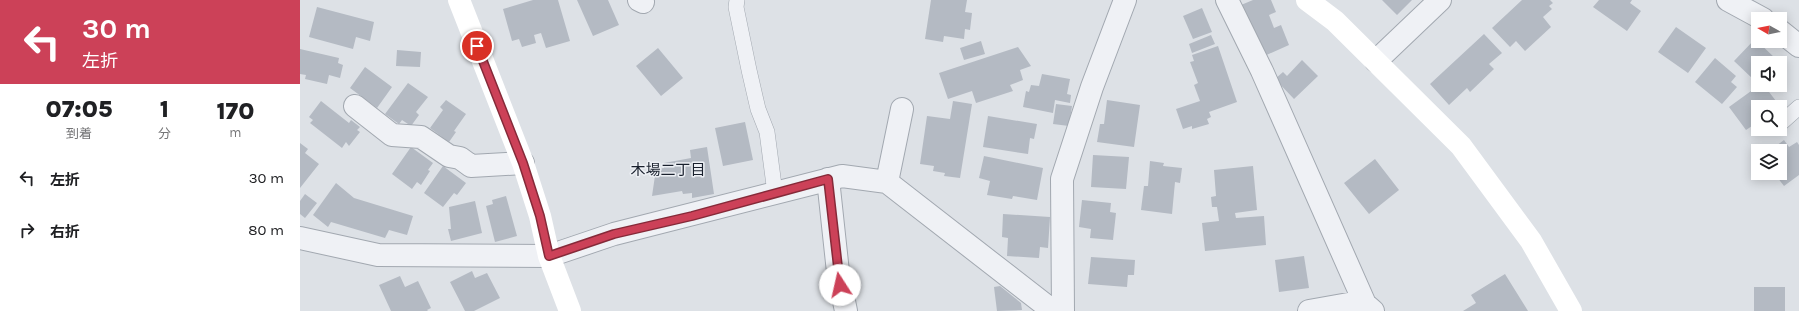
<!DOCTYPE html>
<html lang="ja">
<head>
<meta charset="utf-8">
<style>
  body { margin:0; font-family:Karla,"Noto Sans JP",sans-serif; background:#f2f2f2; color:#202124; height:100vh; display:flex; flex-direction:column; font-size:15px; white-space:nowrap }
  * { box-sizing:border-box; margin:0 }
  p { font-size:13px; color:#757577 }
  .icon { flex:none; width:22px; height:22px; fill:none; stroke:currentColor; stroke-width:2; stroke-linecap:round; stroke-linejoin:round }
  .map { position:relative; flex:1; overflow:hidden }
  .panel { display:flex; flex-direction:column; background:#fff; width:300px }
  .panel>* { flex:none }
  .hud { background:#cc4158; color:#fff; overflow:hidden }
  .needle { width:26px; rotate:279deg }
  .controls { position:absolute; left:1451px; top:12px; display:grid; gap:8px }
  .controls a { display:grid; place-items:center; width:36px; height:36px; border-radius:0px; background:#fff; box-shadow:0 2px 10px #0003; font-size:20px }
  .pin { position:absolute; display:grid; place-items:center; width:34px; height:34px; color:#fff; margin:-17px; border:2px solid #fff; border-radius:50%; box-shadow:0 1px 4px #0007 }
  .me { position:absolute; width:44px; margin:-22px; rotate:350deg; stroke-linejoin:round; filter:drop-shadow(0 0 3px #0008) }
  .turn { display:flex; align-items:center; gap:14px; height:84px; padding:0 16px; font-size:18px }
  .turn .icon { width:52px; height:52px; stroke-width:2.5 }
  .turn b { display:block; font-size:28px; line-height:34px }
  .eta { display:flex; justify-content:space-evenly; align-items:center; height:68px; text-align:center }
  .eta b { font-size:24px; font-weight:800; line-height:28px }
  ul { padding:0; list-style:none }
  li { display:flex; align-items:center; gap:12px; height:52px; padding:0 16px }
  li div { flex:1 }
  li b { display:block; font-size:15px }
  li em { font-style:normal }
  main { display:flex; flex:1; min-height:0 }
  .map>svg:first-child { display:block }
  .building { fill:#b4bac3 }
  .lines { fill:none; stroke-linecap:round; stroke-linejoin:round }
  .lane-casing { stroke:#a2a8b0; stroke-width:16 }
  .street-casing { stroke:#a2a8b0; stroke-width:24 }
  .lane { stroke:#eff1f5; stroke-width:15 }
  .street { stroke:#eff1f5; stroke-width:22 }
  .secondary { stroke:#fff; stroke-width:22 }
  .route-casing { stroke:#852a39; stroke-width:10 }
  .route { stroke:#cc4158; stroke-width:7 }
  .labels { text-anchor:middle; stroke-width:3; stroke-linejoin:round; paint-order:stroke }
  .neighbourhood-label { font-size:15px; fill:#19202d; stroke:#eceff4 }
</style>
</head>
<body>
<main>
<section class="panel">
<div class="hud">
<div class="turn"><svg class="icon" aria-label="left" viewBox="0 0 24 24"><path d="M17 20v-9H6M10 6l-5 5 5 5"/></svg><div><b>30 m</b>左折</div></div>
</div>
<div class="eta">
<div><b>07:05</b><p>到着</p></div>
<div><b>1</b><p>分</p></div>
<div><b>170</b><p>m</p></div>
</div>
<ul>
<li><svg class="icon" aria-label="left" viewBox="0 0 24 24"><path d="M17 20v-9H6M10 6l-5 5 5 5"/></svg><div><b>左折</b></div><em>30 m</em></li>
<li><svg class="icon" aria-label="right" viewBox="0 0 24 24"><path d="M7 20v-9h11M14 6l5 5-5 5"/></svg><div><b>右折</b></div><em>80 m</em></li>
</ul>
</section>
<div class="map">
<svg width="1499" height="311" viewBox="0 0 1499 311">
  <rect width="100%" height="100%" fill="#dde1e6"/>
  <path class="building" d="M233,0H258L270,41L246,48L241,33L234,35L236,43L222,47L219,39L212,41L203,9Z
    M277,0H308L319,25L293,36Z
    M631,0H667L665,12L672,13L670,30L665,29L664,39L644,36L643,42L625,39Z
    M953,0H971L976,12L969,15L974,28L981,25L989,45L962,57L941,5Z
    M1082,0H1112L1097,15Z
    M1222,0H1250L1253,3L1249,6L1252,9L1243,17L1251,27L1225,51L1216,41L1210,47L1192,28Z
    M1299,0H1332L1330,3L1341,11L1327,31L1293,7Z
    M17,7L74,22L70,41L56,37L53,49L9,37Z
    M902,8L912,32L893,39L883,16Z
    M1376,27L1406,48L1388,73L1358,52Z
    M1184,34L1202,53L1189,64L1194,69L1170,92L1167,88L1149,105L1130,84Z
    M911,35L915,44L892,53L889,44Z
    M1455,39L1475,58L1470,63H1458V76L1454,80L1434,61Z
    M681,41L685,54L664,60L660,48Z
    M918,46L937,102L909,112L911,117L907,119L909,124L892,129V126L883,129L876,109L900,101L894,85L898,83L890,62L894,61L892,55Z
    M718,47L731,66L720,70L723,80L710,85L713,91L676,103L672,91L648,99L639,73Z
    M358,48L383,78L361,96L336,66Z
    M0,49L39,58L38,63L43,65L40,78L29,75L27,84L5,79L6,75L0,74Z
    M97,50L121,52L120,67L96,66Z
    M1415,58L1436,76L1431,82L1437,87L1422,104L1395,82Z
    M1002,60L1018,76L994,99L975,79L983,72L987,76Z
    M65,67L92,87L77,108L50,88Z
    M742,74L770,79L767,94L771,95L770,103L755,100L753,113L723,107L726,91L729,92L731,85L739,86Z
    M108,83L128,97L116,112L119,115L111,126L102,120L99,124L85,114Z
    M1458,86L1462,91L1466,88L1476,101L1472,104L1474,107H1458V122L1446,130L1429,107Z
    M146,100L166,114L154,131L156,132L149,142L130,128L143,110L140,107Z
    M807,100L840,105L834,147L797,142L800,124H804Z
    M21,101L49,123L51,120L60,127L57,130L60,132L49,146L46,142L42,148L10,123L13,120L9,117Z
    M653,101L672,104L660,178L644,176L645,173L633,171L634,166L620,164L627,116L650,119Z
    M756,104L772,106L769,126L753,124Z
    M688,116L737,124L734,139L730,138L728,154L683,147Z
    M445,122L453,160L423,166L415,128Z
    M1484,140L1489,147L1497,142L1499,145V175L1484,186L1474,173H1480V151H1469Z
    M0,143L8,149L5,153L19,164L0,188Z
    M111,147L133,163L128,170L130,171L121,185L117,182L112,189L92,174Z
    M407,147L414,194L392,198V193L383,194L382,191L352,196L356,169L364,168V163L391,158L390,150Z
    M793,155L829,157L826,189L791,187Z
    M684,156L743,168L737,200L713,196L712,199L687,195L690,181L679,178Z
    M1075,159L1099,190L1069,214L1044,183Z
    M850,161L864,163L863,166L882,168L880,183L875,182L872,214L841,210L844,186H848Z
    M143,166L166,183L157,195L154,193L143,207L124,193Z
    M953,166L957,210L935,213L936,218L964,216L966,245L905,251L902,223L919,221L917,207H912L911,197L916,196L914,170Z
    M36,183L54,198L113,216L107,235L89,230L85,238L31,222L28,227L13,215Z
    M5,194L17,203L5,218L0,214V201Z
    M206,196L217,236L195,242L186,206L193,204L192,200Z
    M782,200L811,203L810,212L816,213L813,240L790,238L791,229L779,227Z
    M175,201L182,233L151,241L148,229H151L149,207Z
    M703,214L750,217L748,248L740,247L739,258L707,256L708,238L702,237Z
    M1004,256L1009,288L979,292L975,260Z
    M791,257L835,260L834,275H828L827,287L788,284Z
    M172,271L175,278L187,273L200,298L174,311H165L150,282Z
    M1205,274L1228,311H1163L1176,303L1171,295Z
    M100,276L105,287L118,281L131,308L127,310L128,311H91L79,285Z
    M700,286L721,303L722,310L697,311L694,287Z
    M1454,287H1485V311H1454Z"/>
  <g class="lines">
    <defs>
      <path id="lane" d="M437,0L436,7L449,70L458,109L467,132L475,193
        M1480,124L1499,107"/>
      <path id="street" d="M339,0L343,2
        M927,0L962,71L1065,304
        M1428,0L1463,19
        M1480,31L1499,46
        M1076,61L1140,0
        M55,106L92,135L121,137L149,156L160,158L171,166L223,163
        M528,179L538,272L546,311
        M587,182L602,109
        M0,238L78,255L249,256L314,234L542,176L587,182L753,311
        M763,311L762,179L792,87L825,0
        M1009,311L1054,303L1065,304L1073,311"/>
    </defs>
    <use href="#lane" class="lane-casing"/>
    <use href="#street" class="street-casing"/>
    <use href="#lane" class="lane"/>
    <use href="#street" class="street"/>
    <path class="secondary" d="M159,0L223,163L240,216L249,256L270,311
      M1007,0L1035,21L1161,146L1231,241L1271,311"/>
  </g>
  <g class="lines">
    <defs>
      <path id="route" d="M177,46L223,163L240,216L249,256L314,234L392,216L528,179L540,285"/>
    </defs>
    <use href="#route" class="route-casing"/>
    <use href="#route" class="route"/>
  </g>
  <g class="labels">
    <g class="neighbourhood-label">
      <text x="368" y="175">木場二丁目</text>
    </g>
  </g>
</svg>
<div class="controls">
<a><svg class="needle" viewBox="-14 -14 28 28"><path d="M0-13l5 13h-10z" fill="#e53935"/><path d="M0 13l5-13h-10z" fill="#757577"/></svg></a>
<a><svg class="icon" aria-label="sound" viewBox="0 0 24 24"><path d="M4 9h4l5-4v14l-5-4H4zM17 9q2 3 0 6"/></svg></a>
<a><svg class="icon" aria-label="search" viewBox="0 0 24 24"><circle cx="10" cy="10" r="6"/><path d="M15 15l6 6"/></svg></a>
<a><svg class="icon" aria-label="layers" viewBox="0 0 24 24"><path d="M12 4l9 5-9 5-9-5zM3 14l9 5 9-5"/></svg></a>
</div>
<div class="pin" style="left:177px;top:46px;background:#d93025"><svg class="icon" aria-label="arrive" viewBox="0 0 24 24"><path d="M6 21V4h12l-3 4 3 4H6"/></svg></div>
<svg class="me" style="left:540px;top:285px" viewBox="-20 -20 40 40"><circle r="19" fill="#fff"/><path d="M0-13L10 11 0 6-10 11z" fill="#cc4158"/></svg>
</div>
</main>
</body>
</html>
